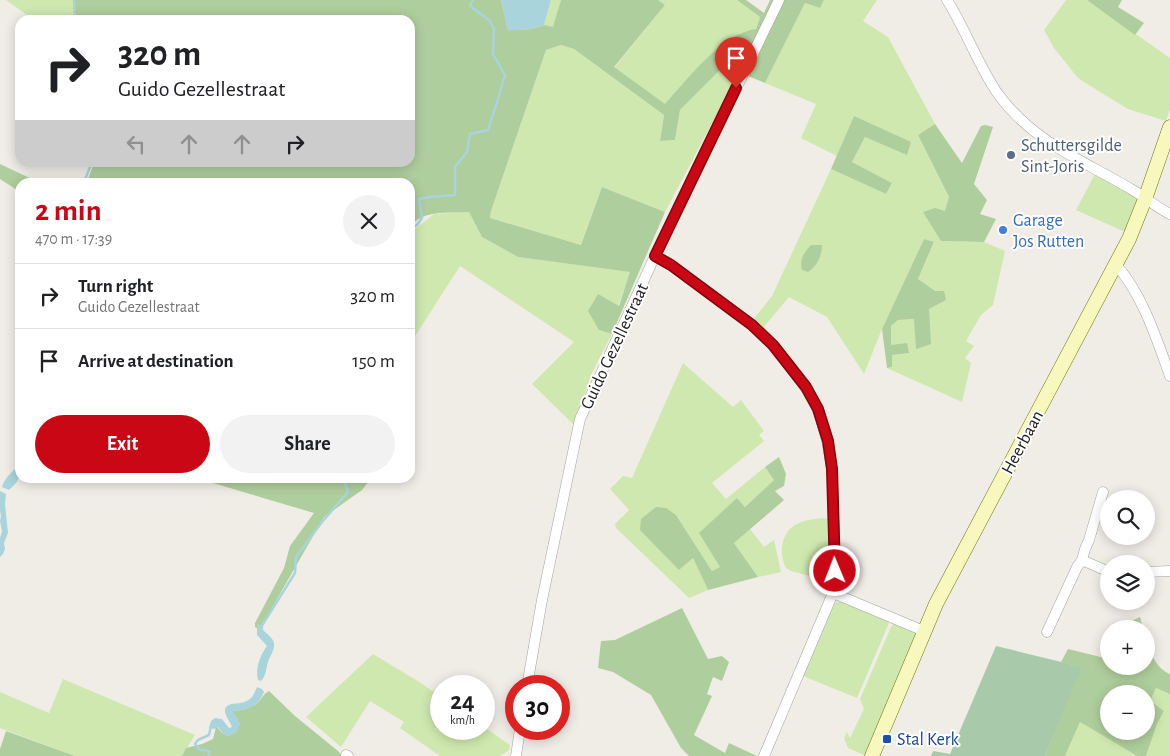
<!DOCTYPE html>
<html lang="en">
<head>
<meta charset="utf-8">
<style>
  body { margin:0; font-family:"Alegreya Sans",sans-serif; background:#f2f2f2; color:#202124; height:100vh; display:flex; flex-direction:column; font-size:19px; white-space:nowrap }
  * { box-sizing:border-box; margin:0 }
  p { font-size:16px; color:#757577 }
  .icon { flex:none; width:28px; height:28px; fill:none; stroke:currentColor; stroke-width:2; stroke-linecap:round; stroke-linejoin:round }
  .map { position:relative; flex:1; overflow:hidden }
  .drawer { position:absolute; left:15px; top:178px; width:400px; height:305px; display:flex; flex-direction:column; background:#fff; border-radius:15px; box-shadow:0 2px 12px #0003 }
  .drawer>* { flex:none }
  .guide { position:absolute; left:15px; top:15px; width:400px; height:152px; border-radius:15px; box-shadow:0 2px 12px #0003; background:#fff; color:#202124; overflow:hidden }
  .controls { position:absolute; left:1100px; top:490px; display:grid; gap:10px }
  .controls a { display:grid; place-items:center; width:55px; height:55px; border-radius:50%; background:#fff; box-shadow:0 2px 12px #0003; font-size:25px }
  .speed { position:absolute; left:430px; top:675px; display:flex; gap:10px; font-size:25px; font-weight:700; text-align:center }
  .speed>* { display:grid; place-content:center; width:65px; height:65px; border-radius:50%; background:#fff; box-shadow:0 2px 12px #0003; line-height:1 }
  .speed small { font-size:12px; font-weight:400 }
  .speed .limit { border:8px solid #d22; background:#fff; color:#111 }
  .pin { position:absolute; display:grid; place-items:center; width:42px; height:42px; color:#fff; margin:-51px -21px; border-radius:50% 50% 50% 0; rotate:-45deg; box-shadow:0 0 5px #0007 }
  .pin .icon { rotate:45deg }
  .me { position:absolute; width:55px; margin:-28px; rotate:359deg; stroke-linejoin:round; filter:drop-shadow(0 0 4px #0008) }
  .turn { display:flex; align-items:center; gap:18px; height:105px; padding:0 20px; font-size:22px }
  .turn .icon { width:65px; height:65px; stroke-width:2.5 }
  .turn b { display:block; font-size:35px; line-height:42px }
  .lanes { display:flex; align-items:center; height:48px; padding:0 20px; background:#0003; justify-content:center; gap:25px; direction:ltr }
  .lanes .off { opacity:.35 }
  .round { display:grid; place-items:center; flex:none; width:52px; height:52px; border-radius:26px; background:#f2f2f2 }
  .headline { display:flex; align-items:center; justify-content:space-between; height:85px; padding:0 20px }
  h1 { font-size:30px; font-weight:700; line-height:38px; color:#ca0714 }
  .button { display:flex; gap:10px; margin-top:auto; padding:10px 20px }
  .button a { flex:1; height:58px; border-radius:30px; background:#ca0714; color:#fff; font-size:20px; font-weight:700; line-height:58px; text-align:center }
  .button a+a { background:#f2f2f2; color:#202124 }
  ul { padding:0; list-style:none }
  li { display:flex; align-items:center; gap:15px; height:65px; padding:0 20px; border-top:1px solid #e0e0e0 }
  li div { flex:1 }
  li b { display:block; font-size:19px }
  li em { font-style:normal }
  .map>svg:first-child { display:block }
  .grass { fill:#cfe8af }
  .forest { fill:#afce9d; fill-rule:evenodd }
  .cemetery { fill:#a9c9ab }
  .water { fill:#a9d4dc }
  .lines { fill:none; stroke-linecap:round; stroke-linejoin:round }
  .stream { stroke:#a9d4dc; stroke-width:2.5 }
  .street-casing { stroke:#a4a4a4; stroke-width:11 }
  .secondary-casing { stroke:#727609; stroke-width:15 }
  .street { stroke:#fff; stroke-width:10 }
  .secondary { stroke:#f8f7be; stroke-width:14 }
  .route-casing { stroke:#83050d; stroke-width:12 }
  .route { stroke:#ca0714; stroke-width:9 }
  .service-dot { fill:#5c6f8a; stroke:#fff; stroke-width:2 }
  .shop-dot { fill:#3f7fe0; stroke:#fff; stroke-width:2 }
  .transit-dot { fill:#1a4fb4; stroke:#fff; stroke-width:2 }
  .labels { text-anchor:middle; stroke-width:4; stroke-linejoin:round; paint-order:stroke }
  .service-label { font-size:18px; fill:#4e5e75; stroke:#fff; text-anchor:start }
  .shop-label { font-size:18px; fill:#366cbe; stroke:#fff; text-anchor:start }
  .street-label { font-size:18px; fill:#202020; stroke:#fff }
  .transit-label { font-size:18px; fill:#164399; stroke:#fff; text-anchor:start }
</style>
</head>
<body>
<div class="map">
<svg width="1170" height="756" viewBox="0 0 1170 756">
  <rect width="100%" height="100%" fill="#f0ede7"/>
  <path class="grass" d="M6,0H74L75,20H34Z
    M551,0H561L554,28L544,25Z
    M658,0H737L760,17L756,29L706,59L665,105L614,68L665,5Z
    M824,0H877L863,21L888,37L935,124L918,135L949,197L941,241L984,242L1005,251L993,305L981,315L966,341L974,346L965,358L971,363L962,402L887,368L892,367V355L909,353L891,345V326L898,320L914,319L929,309L946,300L918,279L934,243L924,239L882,329L864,374L827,317L789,297L762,329L752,321L772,296L831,169L886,194L892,183L852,162L865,137L907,154L854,116L837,156L801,138L816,104L765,83L805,3L820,8Z
    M1066,0H1087L1170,58V109L1166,121L1128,109L1092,87L1078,78L1054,48L1044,30Z
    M561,45L574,49L664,115L660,141L675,140L680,110L725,65L739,72L665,212L602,187L581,245L490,218L491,211L546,50Z
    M1095,174L1138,198L1125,232L1076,210Z
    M469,212L482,237L518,257L631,272L618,306L599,330L612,334L592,373L574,425L532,384L574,342L460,266L410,344V233L434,214Z
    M683,363L733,407L741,400L764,431L759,435L764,441L712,483L726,499L765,467L774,480L745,507L737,498L721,567L712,571L676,515L679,570L693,558L708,590L689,598L616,528L615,524L629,510L610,489L623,476L632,478Z
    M822,518L829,519V581L791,571L786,568C778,553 781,530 799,523C805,520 815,519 822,518Z
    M750,529L764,547L774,540L781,572L758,577L734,543Z
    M842,601L888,621L889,623L857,698L803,676L831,609L834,604Z
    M895,623L914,632L916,636L866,756L848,748L844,738L847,732L850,738L864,709L860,699L891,627L893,624Z
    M373,654L421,683L441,697V729H484V727L510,745L509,750L500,756H440L400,728L404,722L370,701L341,747L306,717Z
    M63,679L195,735L182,756H75L0,728V692L49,713Z
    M1156,688L1170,694V756H1146L1157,724L1164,711L1150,701Z
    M1080,722L1137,756H1065Z"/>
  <path class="forest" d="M74,0H501L508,30L531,29L544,25L553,27L561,0H658L665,5L614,67L665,104C687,80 722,33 756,29L760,17L737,0H746L764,13L770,0H774L739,72L725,65L680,110L675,140L660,141L664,115L574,49L561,45L546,50L491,211L490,218L581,245L602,187L665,212L612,334L599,330L588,311L598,294L619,306L630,272L518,257L482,237L469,212C453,213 434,211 420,218C416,220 414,223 410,225V182H87L94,163L410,162V20H75Z
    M784,0H824L820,8L805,3L765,83L748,76Z
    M1087,0H1122L1118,7L1144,23L1135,35Z
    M854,116L911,142L907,155L865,137L852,162L892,183L886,194L831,169Z
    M935,124L962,163L981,126L985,125L993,127L974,184L987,200L980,214L996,219L984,242L941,241L923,212L935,208L945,211L949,197L918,135Z
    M0,164L38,182H20V192L0,179Z
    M924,239L934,242L918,279L935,291H944L946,300L929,309L931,344L916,349L914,319L898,320L891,326V345L907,343L909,353L892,355V367L887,368L882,329Z
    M811,245H822C822,256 817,266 808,272L802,270C799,259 804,253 811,245Z
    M779,457L786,474L784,486L775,491L784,500L734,543L758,577L708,590L693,558L679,570L640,530L641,519L656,507L666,508L676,515L712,571L720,567L699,533L737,498L745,507L774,480L765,467Z
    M196,478H371L362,490L324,517L261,627L264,633L255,627V623L284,568L290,546L314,513Z
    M682,608L708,659L722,656L729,662L722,681L713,677L707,694L712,696L694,735L725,753L729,743L757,756H689L681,748L651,695L613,672L598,668L601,641L615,640Z
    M1140,617L1143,629H1126L1127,623Z
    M1146,640C1150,653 1157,669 1170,674V694L1156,688L1150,701L1164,711L1157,724L1146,756H1137L1080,722L1065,756H1045L1081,667L1061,662L1068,649L1109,659V666H1146ZM1109,694H1146V731H1109Z
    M269,691L295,716L338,751L342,756H182L186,748L202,744L213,739L216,727H217L222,733L228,736L236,732L238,720L233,713V711C242,710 250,709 257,703C263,698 262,695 269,691Z
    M6,731L75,756H0V749Z"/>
  <path class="cemetery" d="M996,646L1082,667L1045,756H931L933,751L950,754Z"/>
  <path class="water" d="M501,0H551L544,25L531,29L508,31Z
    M20,464C20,476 20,481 9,490L2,487C5,477 13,471 20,464Z
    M0,491L6,494L5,504L8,533L4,543L5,549L3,554L0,557V538L2,531L0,521L1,516L0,511Z
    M257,624L263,626V630C267,634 273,638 274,643C275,650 270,656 268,662C266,669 266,676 261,681L258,680C255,669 260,655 267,646L257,635Z
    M257,687L262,689L264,692C258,707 247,710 233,711L240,724C238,731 235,734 228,736L224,735L218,727L215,729L209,728L211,721L215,718L222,719L229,728L232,727C230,722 226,717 225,712C224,703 235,704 240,703C244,703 249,700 251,698C254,695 255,691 257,687Z"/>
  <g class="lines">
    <path class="stream" d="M74,0L75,20
      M84,182L92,162
      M410,229L417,225L422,218L419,199L430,197L455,195V167L467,152L470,134L488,130L499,96L505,75L493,54L494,29L490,21L470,6L473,0
      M262,628L261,627L295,573L296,557L322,522L348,492L343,478
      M208,756L210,752L206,750H200L195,744L198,740L209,735L211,726"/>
    <defs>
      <path id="street" d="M947,0C966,30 978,65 998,94C1033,142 1082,160 1131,189C1145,197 1156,207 1170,214
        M655,256L671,265L752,325L773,345L805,387L818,409L827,441L832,469L835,571L833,593L764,756
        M1116,265C1142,293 1157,340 1170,376
        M1082,560L1109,572
        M1146,572L1170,571
        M833,593L924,631
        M1047,632L1077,567L1082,560L1085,549L1089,540L1103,492
        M527,686L542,600L580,419L655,256L779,0
        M346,755L348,756
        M516,756L520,729"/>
      <path id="secondary" d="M872,756L936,604L1129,239L1145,199L1170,127"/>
    </defs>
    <use href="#street" class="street-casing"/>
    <use href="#secondary" class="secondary-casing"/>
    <use href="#street" class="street"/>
    <use href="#secondary" class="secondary"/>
  </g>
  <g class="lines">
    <defs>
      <path id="route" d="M736,88L655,256L671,265L752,325L773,345L806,387L818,409L828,441L832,469L835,571"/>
    </defs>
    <use href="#route" class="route-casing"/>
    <use href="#route" class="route"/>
  </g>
  <circle class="service-dot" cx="1011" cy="155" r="5"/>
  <circle class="shop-dot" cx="1003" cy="230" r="5"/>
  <rect class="transit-dot" x="882" y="734" width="10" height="10" rx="2.5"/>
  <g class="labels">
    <g class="service-label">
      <text x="1021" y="151">Schuttersgilde<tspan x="1021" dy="21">Sint-Joris</tspan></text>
    </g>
    <g class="shop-label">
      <text x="1013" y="226">Garage<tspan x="1013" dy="21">Jos Rutten</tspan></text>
    </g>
    <g class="street-label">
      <text transform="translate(614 346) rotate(-65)" y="6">Guido Gezellestraat</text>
      <text transform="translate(1022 442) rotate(-62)" y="6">Heerbaan</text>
    </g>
    <g class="transit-label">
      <text x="897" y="745">Stal Kerk</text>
    </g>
  </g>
</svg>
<div class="controls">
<a><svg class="icon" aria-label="search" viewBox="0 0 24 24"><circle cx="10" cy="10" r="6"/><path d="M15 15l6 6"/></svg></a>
<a><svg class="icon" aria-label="layers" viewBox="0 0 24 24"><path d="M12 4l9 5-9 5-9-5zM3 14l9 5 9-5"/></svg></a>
<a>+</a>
<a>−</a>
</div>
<div class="speed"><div>24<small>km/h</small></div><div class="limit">30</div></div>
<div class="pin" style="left:736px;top:88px;background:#d93025"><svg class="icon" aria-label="arrive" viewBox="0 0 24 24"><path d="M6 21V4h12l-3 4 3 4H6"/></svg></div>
<svg class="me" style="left:835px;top:571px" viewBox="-20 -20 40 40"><circle r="17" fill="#ca0714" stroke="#fff" stroke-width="3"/><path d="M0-11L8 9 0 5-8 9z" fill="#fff"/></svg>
<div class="guide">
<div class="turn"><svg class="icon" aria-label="right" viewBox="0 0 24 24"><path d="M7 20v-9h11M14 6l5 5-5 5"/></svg><div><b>320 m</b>Guido Gezellestraat</div></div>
<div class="lanes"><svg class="icon off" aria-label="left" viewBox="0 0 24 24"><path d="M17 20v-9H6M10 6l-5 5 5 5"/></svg><svg class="icon off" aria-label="ahead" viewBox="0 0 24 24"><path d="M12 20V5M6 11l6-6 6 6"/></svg><svg class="icon off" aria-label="ahead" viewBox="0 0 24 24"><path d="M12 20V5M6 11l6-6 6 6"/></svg><svg class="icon" aria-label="right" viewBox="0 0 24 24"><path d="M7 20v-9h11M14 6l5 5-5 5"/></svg></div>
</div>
<section class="drawer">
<div class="headline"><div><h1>2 min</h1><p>470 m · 17:39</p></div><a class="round"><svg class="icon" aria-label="close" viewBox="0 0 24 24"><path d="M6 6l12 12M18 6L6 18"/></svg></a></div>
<ul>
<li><svg class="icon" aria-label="right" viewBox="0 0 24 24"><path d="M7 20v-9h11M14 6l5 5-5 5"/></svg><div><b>Turn right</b><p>Guido Gezellestraat</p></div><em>320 m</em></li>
<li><svg class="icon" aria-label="arrive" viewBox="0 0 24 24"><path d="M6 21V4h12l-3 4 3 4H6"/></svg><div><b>Arrive at destination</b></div><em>150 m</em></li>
</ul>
<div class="button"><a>Exit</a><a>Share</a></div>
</section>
</div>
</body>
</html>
